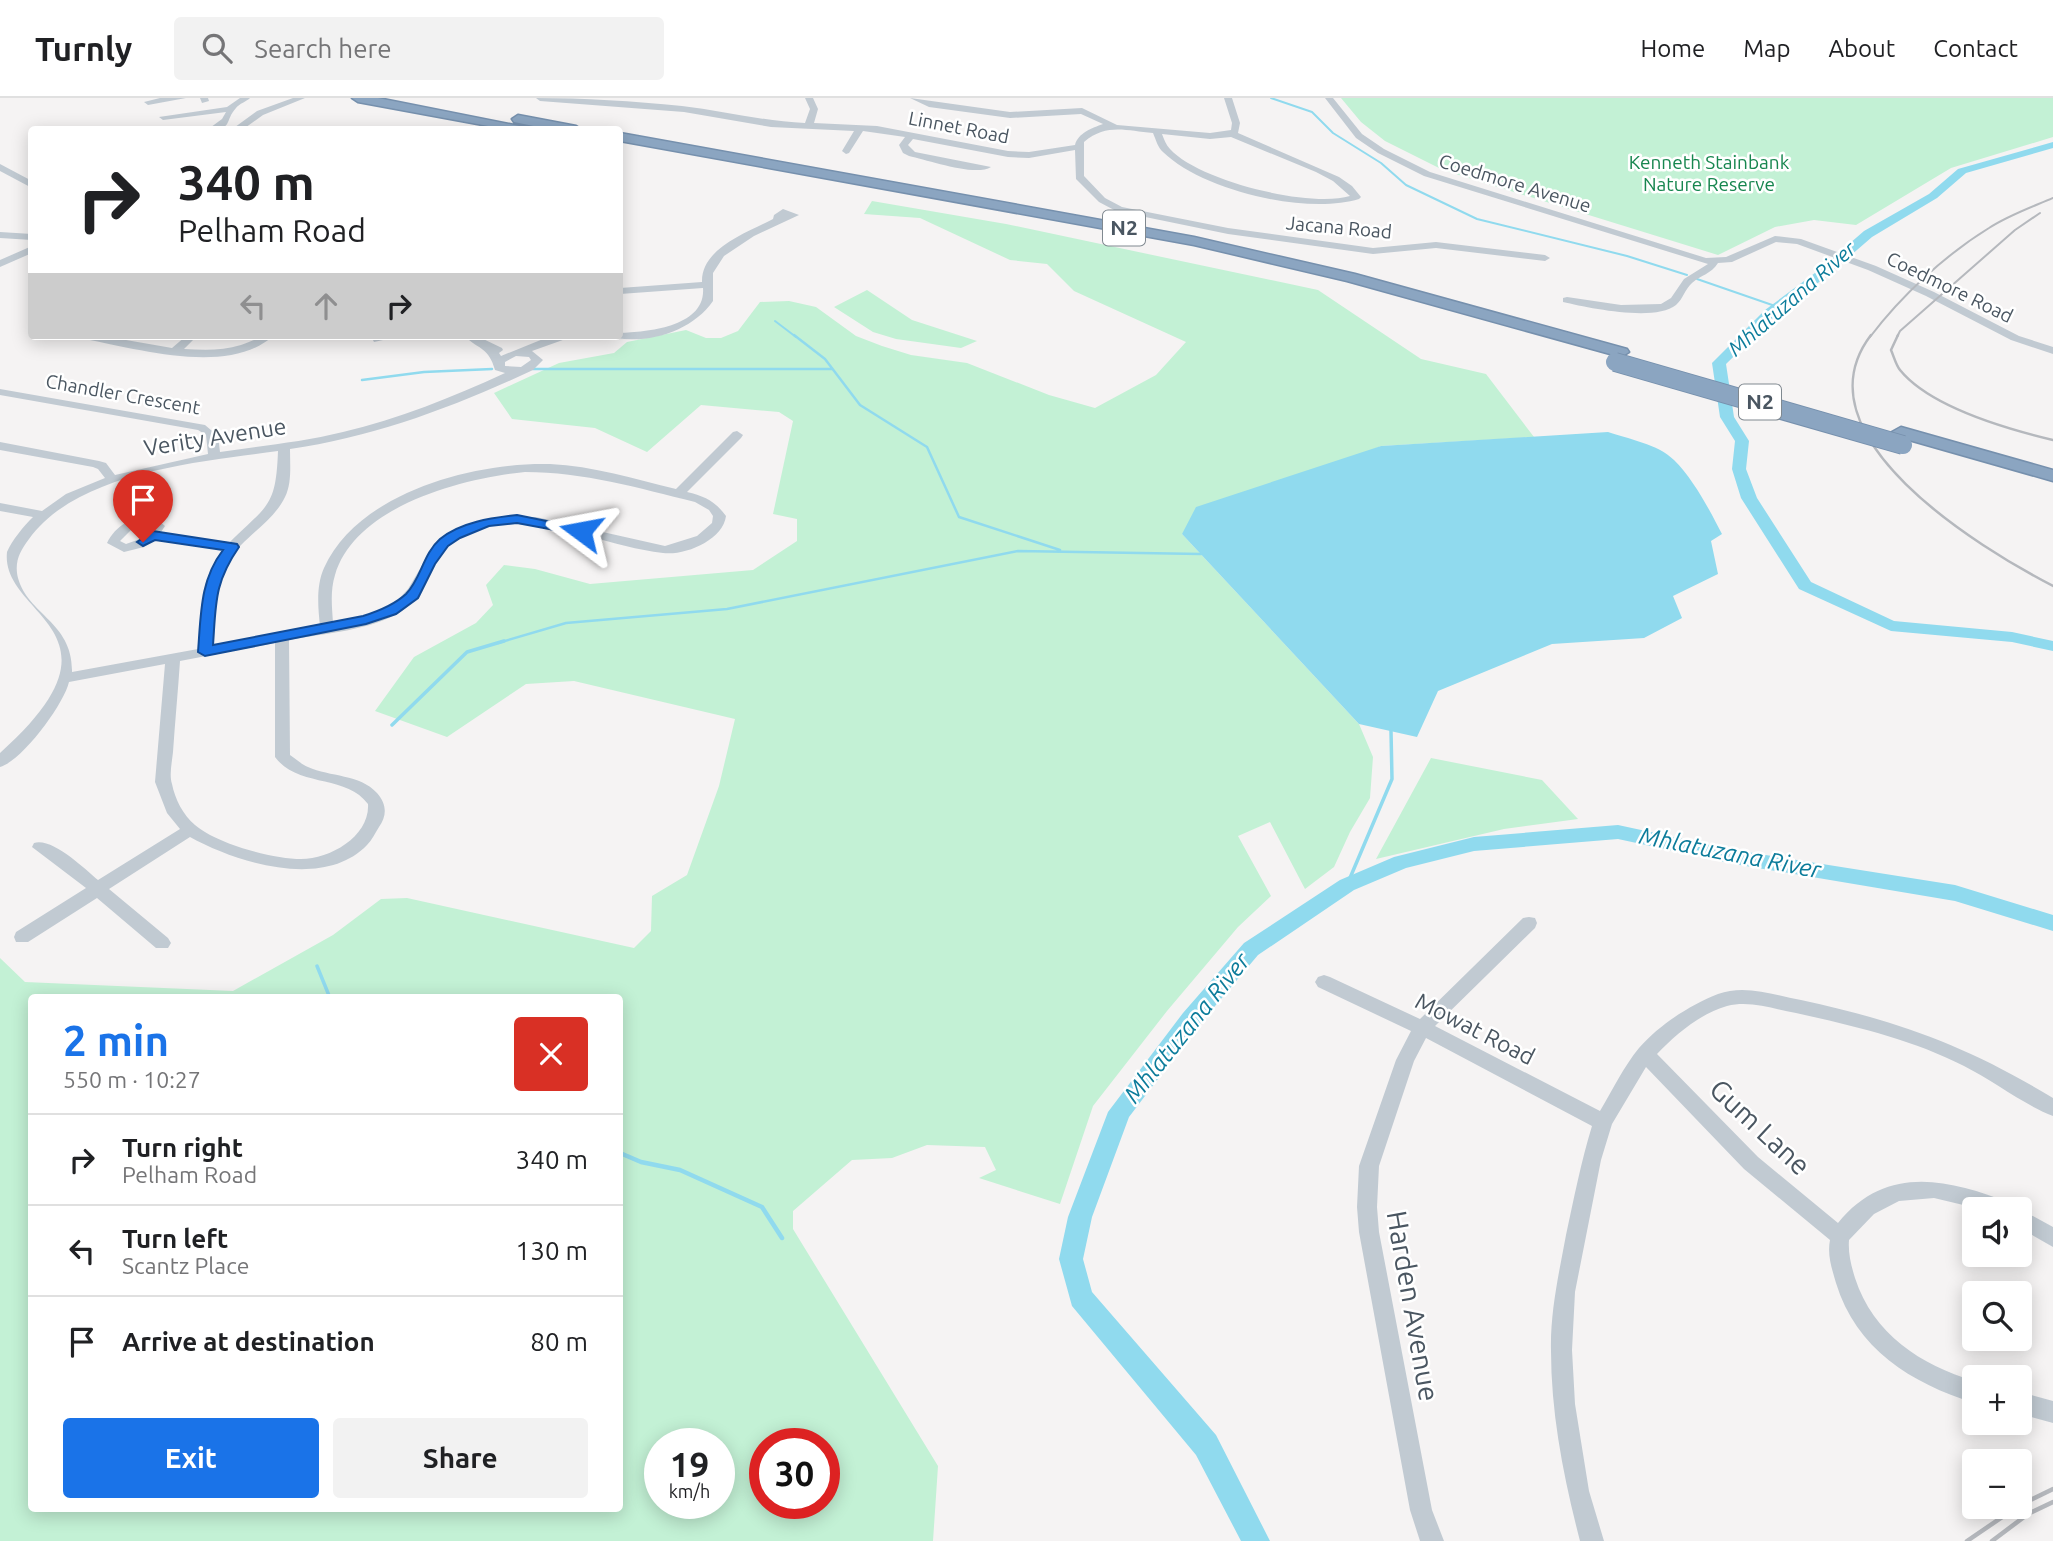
<!DOCTYPE html>
<html lang="en">
<head>
<meta charset="utf-8">
<style>
  body { margin:0; font-family:Ubuntu,sans-serif; background:#f2f2f2; color:#202124; height:100vh; display:flex; flex-direction:column; font-size:26px; white-space:nowrap }
  * { box-sizing:border-box; margin:0 }
  p { font-size:23px; color:#757577 }
  .icon { flex:none; width:38px; height:38px; fill:none; stroke:currentColor; stroke-width:2; stroke-linecap:round; stroke-linejoin:round }
  .map { position:relative; flex:1; overflow:hidden }
  .panel { position:absolute; left:28px; top:896px; width:595px; height:518px; display:flex; flex-direction:column; background:#fff; border-radius:7px; box-shadow:0 4px 18px #0003 }
  .panel>* { flex:none }
  .guide { position:absolute; left:28px; top:28px; width:595px; height:214px; border-radius:7px; box-shadow:0 4px 18px #0003; background:#fff; color:#202124; overflow:hidden }
  .buttons { position:absolute; left:1962px; top:1099px; display:grid; gap:14px }
  .buttons a { display:grid; place-items:center; width:70px; height:70px; border-radius:7px; background:#fff; box-shadow:0 4px 18px #0003; font-size:35px }
  .speed { position:absolute; left:644px; top:1330px; display:flex; gap:14px; font-size:35px; font-weight:700; text-align:center }
  .speed>* { display:grid; place-content:center; width:91px; height:91px; border-radius:50%; background:#fff; box-shadow:0 4px 18px #0003; line-height:1 }
  .speed small { font-size:18px; font-weight:400 }
  .speed .limit { border:10px solid #d22; background:#fff; color:#111 }
  .pin { position:absolute; display:grid; place-items:center; width:60px; height:60px; color:#fff; margin:-72px -30px; border-radius:50% 50% 50% 0; rotate:-45deg; box-shadow:0 0 7px #0007 }
  .pin .icon { rotate:45deg }
  .me { position:absolute; width:77px; margin:-38px; rotate:283deg; stroke-linejoin:round; filter:drop-shadow(0 0 5px #0008) }
  .turn { display:flex; align-items:center; gap:24px; height:147px; padding:0 35px; font-size:32px }
  .turn .icon { width:91px; height:91px; stroke-width:2.5 }
  .turn b { display:block; font-size:49px; line-height:60px }
  .lanes { display:flex; align-items:center; height:66px; padding:0 35px; background:#0003; justify-content:center; gap:35px; direction:ltr }
  .lanes .off { opacity:.35 }
  .round { display:grid; place-items:center; flex:none; width:74px; height:74px; border-radius:7px; background:#f2f2f2 }
  .headline { display:flex; align-items:center; justify-content:space-between; height:119px; padding:0 35px }
  h1 { font-size:42px; font-weight:600; line-height:52px; color:#1a73e8 }
  .button { display:flex; gap:14px; margin-top:auto; padding:14px 35px }
  .button a { flex:1; height:80px; border-radius:7px; background:#1a73e8; color:#fff; font-size:28px; font-weight:600; line-height:80px; text-align:center }
  .button a+a { background:#f2f2f2; color:#202124 }
  ul { padding:0; list-style:none }
  li { display:flex; align-items:center; gap:21px; height:91px; padding:0 35px; border-top:2px solid #e0e0e0 }
  li div { flex:1 }
  li b { display:block; font-size:26px }
  li em { font-style:normal }
  header { display:flex; align-items:center; gap:42px; box-sizing:border-box; height:98px; padding:0 35px; background:#fff; border-bottom:2px solid #e0e0e0 }
  header strong { font-size:33px }
  nav { display:flex; gap:38px; margin-inline-start:auto; font-size:24px }
  .search { width:490px; height:63px; background:#f2f2f2; display:flex; align-items:center; gap:18px; box-sizing:border-box; padding:0 24px; border-radius:7px; color:#757577; font-size:26px }
  .map>svg:first-child { display:block }
  .green { fill:#c3f1d5; fill-rule:evenodd }
  .water { fill:#90daee }
  .lines { fill:none; stroke-linecap:round; stroke-linejoin:round }
  .stream-far3 { stroke:#90daee; stroke-width:2 }
  .stream-far2 { stroke:#90daee; stroke-width:2.5 }
  .stream-far1 { stroke:#90daee; stroke-width:3.5 }
  .stream { stroke:#90daee; stroke-width:4.5 }
  .river { fill:#90daee; fill-rule:evenodd }
  .highway-casing { stroke:#7690ad; stroke-width:3 }
  .minor { fill:#c1cad2; fill-rule:evenodd }
  .highway { fill:#8ba5c1; fill-rule:evenodd }
  .rail-far2 { stroke:#b5b8bd; stroke-width:2 }
  .rail-far1 { stroke:#b5b8bd; stroke-width:2.5 }
  .rail { stroke:#b5b8bd; stroke-width:4.5 }
  .highway-bridge-casing { stroke:#7690ad; stroke-width:20; stroke-linecap:butt }
  .highway-bridge { stroke:#8ba5c1; stroke-width:18 }
  .route { fill:#1a73e8; stroke:#114b97; stroke-width:2 }
  .labels { text-anchor:middle; stroke-width:5; stroke-linejoin:round; paint-order:stroke }
  .far-street-label { font-size:19px; fill:#4a5661; stroke:#fff }
  .far-park-label { font-size:19px; fill:#17864f; stroke:#fff }
  .shield { fill:#fff; stroke:#808990; stroke-width:2 }
  .shield-label { font-size:21px; font-weight:bold; fill:#4a5661 }
  .far-water-label { font-size:21px; font-style:italic; fill:#0c7c9b; stroke:#fff }
  .street-label { font-size:23px; fill:#4a5661; stroke:#fff }
  .water-label { font-size:24px; font-style:italic; fill:#0c7c9b; stroke:#fff }
  .near-street-label { font-size:28px; fill:#4a5661; stroke:#fff }
</style>
</head>
<body>
<header>
<strong>Turnly</strong>
<div class="search"><svg class="icon" aria-label="search" viewBox="0 0 24 24"><circle cx="10" cy="10" r="6"/><path d="M15 15l6 6"/></svg>Search here</div>
<nav><a>Home</a><a>Map</a><a>About</a><a>Contact</a></nav>
</header>
<div class="map">
<svg width="2053" height="1443" viewBox="0 0 2053 1443">
  <rect width="100%" height="100%" fill="#f5f3f3"/>
  <path class="green" d="M1341,0H2053V39L1951,70L1856,127L1814,122L1775,129L1718,157L1443,72L1385,43L1361,24Z
    M872,103L1006,126L1318,192L1421,261L1486,276L1534,339L1381,348L1182,436L1359,626L1373,659L1370,700L1350,734L1334,769L1305,791L1270,724L1238,738L1271,798L1238,829L1167,913L1093,1008L1060,1106L979,1080L996,1072L985,1049L927,1047L892,1060L852,1062L793,1113V1131L938,1368L933,1443H0V860L25,884L233,893L333,837L381,801L407,800L634,850L651,833L652,798L687,777L719,688L735,621L574,583L526,586L447,639L375,613L414,559L476,525L493,507L486,487L504,467L535,471L590,486L753,472L797,443V421L773,416L793,323L779,314L701,307L647,354L595,330L512,321L494,295L559,265L614,255L627,244L686,232L706,240H721L738,233L760,204L789,203L816,209L856,238L882,248L911,257L967,265L1049,297L1095,310L1156,277L1186,244L1074,193L1047,166L1010,162L920,120L864,116ZM32,900H620V1410H32ZM660,1346H719V1405H660ZM765,1346H824V1405H765Z
    M867,192L912,222L977,243L961,250L896,241L873,234L834,209Z
    M1431,660L1542,682L1578,721L1504,731L1376,761Z"/>
  <path class="water" d="M1608,334C1628,341 1658,346 1674,362C1694,382 1709,411 1722,436L1711,443L1718,476L1673,498L1682,520L1644,540L1552,546L1438,593L1417,639L1359,626L1182,436L1196,409L1381,348Z"/>
  <g class="lines">
    <path class="stream-far3" d="M1271,0L1312,14L1333,35L1381,65L1406,87L1477,121L1627,158L1687,177
      M1697,181L1778,209
      M775,223L796,239"/>
    <path class="stream-far2" d="M794,237L825,261L860,307L927,349L959,419L1060,452
      M533,271H832
      M362,282L424,274L492,271
      M498,545L566,525L727,511L1018,453L1201,456"/>
    <path class="stream-far1" d="M392,627L467,554L504,543
      M1347,787L1392,681L1391,633
      M317,868L330,900"/>
    <path class="stream" d="M620,1055L641,1064L680,1072L762,1109L782,1140"/>
    <path class="river" d="M2053,44V50L1966,75L1937,100L1872,139L1827,178L1775,218L1726,266L1734,319L1749,343L1746,371L1757,400L1811,484L1894,523L2012,534L2053,543V553L2012,544L1891,533L1799,491L1741,400L1732,371L1735,343L1720,319L1712,265L1765,212L1819,172L1864,133L1929,96L1958,71Z
      M1618,727L1734,752L1955,787L2053,817V833L1955,803L1734,766L1618,741L1474,753L1406,770L1354,792L1258,857L1199,927L1129,1019L1092,1119L1083,1161L1092,1194L1216,1337L1270,1443H1241L1196,1357L1072,1208L1059,1161L1068,1119L1108,1014L1183,915L1244,845L1340,782L1394,759L1474,739Z"/>
    <defs>
      <path id="highway" d="M352,0H378L539,32H510L358,4Z
        M518,17L576,28L582,32H553L514,24L512,21Z
        M620,35L1194,139L1355,176L1627,251L1629,254L1621,259L1347,183L1194,147L620,43Z
        M1901,329L2053,372V383L1895,338L1892,334Z"/>
    </defs>
    <use href="#highway" class="highway-casing"/>
    <path class="minor" d="M160,0H186L148,7L144,4Z
      M200,0H208L209,3L202,5Z
      M240,0H250C247,3 239,6 236,10C224,23 234,32 207,32L222,21L226,14L163,22L159,19L227,9Z
      M293,0H305L263,17L242,32H231L257,13Z
      M536,0C584,0 633,3 682,8C723,13 763,23 805,25L810,11L805,0H813L818,11L814,25L877,28L1008,53L1029,54L1075,47C1078,35 1092,30 1103,26L1081,16L1010,20L929,9L910,0L1010,14L1082,10L1117,27L1210,35L1231,32L1232,25L1224,0H1232L1240,25L1238,35L1339,79L1352,88L1361,99L1359,101C1307,117 1203,93 1163,54C1158,50 1156,42 1153,35C1126,33 1107,25 1084,44V78L1105,100L1122,109L1228,130L1373,150L1436,144L1545,157L1550,160L1545,163L1436,150L1373,156L1228,136L1116,113L1099,104L1076,81L1075,52L1029,60L1008,59L913,41L908,47L915,54L991,69C975,79 928,62 909,58L903,55L899,47L905,39L863,33L849,55L846,56L842,53L854,33L771,29L684,14L540,3ZM1162,36L1210,41L1231,39L1316,74L1333,83L1350,98C1309,110 1199,83 1170,51C1166,47 1164,41 1162,36Z
      M1325,0H1333L1362,36L1384,51L1430,74L1706,160L1726,159L1775,138L1801,141L1876,168L1934,194L2019,238L2053,249V256L2011,242L1926,198L1868,172L1797,146L1776,144L1732,164L1718,165C1711,176 1701,177 1692,185C1685,191 1683,201 1676,207C1655,224 1589,210 1563,204V200L1567,199L1621,207L1661,206L1671,200L1684,181L1708,166L1424,78L1378,55L1356,40Z
      M0,66L32,83V90L0,73Z
      M783,111L799,117L754,138L724,158L713,175V203C693,232 651,246 616,240L615,238H620V235C647,234 706,229 703,190L620,196V190L702,184C701,150 748,134 773,121L774,117Z
      M0,134L32,136V142L0,140Z
      M32,148V155L0,169V162Z
      M80,238H103L172,250L186,238H197L184,251C203,252 222,253 241,247C253,243 260,238 273,238C229,278 138,251 85,241Z
      M371,238H381L383,242L374,244Z
      M464,238H477L502,250L503,252L499,255L501,258L548,239L574,238L532,253L543,262L533,272C456,308 375,339 290,351C290,367 292,385 285,399C272,426 242,439 228,464C213,489 213,520 212,548L320,528C318,509 316,488 324,470C358,394 475,364 550,366C593,368 635,381 676,391L733,334L737,333L743,337L741,340L687,394C704,398 715,403 726,418C723,442 685,458 663,455C612,449 563,425 512,426C481,427 451,438 435,466C425,483 419,501 402,513C370,533 325,535 289,542L290,657C296,661 301,666 308,669C330,679 360,676 377,695C387,706 387,718 379,729C375,735 372,742 367,747C324,792 237,765 190,739L109,791L168,840L171,845L168,850H156L97,800L28,844H16L14,839L16,834L86,790L32,749L34,745C52,739 85,771 98,782L180,731L167,715L155,684L165,566L69,584C64,606 22,663 0,669V655C138,532 0,519 7,454C12,442 24,428 33,419L0,413V405L42,413L66,396L105,380L98,371L93,369L0,352V344L99,363L106,365L115,377L208,356L206,337L198,332L0,297V291L205,327L218,338L220,354C261,348 302,344 343,334C398,321 453,299 505,275L495,272C489,250 480,252 464,238ZM516,258L529,259L531,262L521,269L505,268V264ZM278,353C276,410 267,407 229,445L161,434L165,428L152,417C132,419 116,427 107,445L124,454L144,449L156,441L223,452L205,486L198,551L72,574C73,524 28,517 18,480C14,464 20,453 29,441C78,373 201,364 278,353ZM525,374C584,374 638,390 695,404L709,412L713,418L712,425L697,438L665,448L536,419H506L471,425L444,439L433,449L408,491L394,506L363,519L333,525C332,509 330,493 335,477C355,408 463,380 525,374ZM149,425L152,429L140,441L126,446L120,443L133,430ZM275,545V659C298,690 346,676 368,706C370,738 331,761 301,761C273,761 217,746 195,727C183,717 175,701 172,686C169,677 172,664 173,654C175,624 178,593 180,563Z
      M1529,819L1535,820L1537,825L1535,830L1435,928L1600,1013C1612,993 1624,968 1639,950C1659,927 1690,907 1718,896C1745,886 1774,897 1801,902C1899,923 1967,948 2053,1000V1018C2026,1008 1992,982 1964,968C1911,941 1854,928 1796,915C1773,911 1750,902 1727,908C1701,915 1675,937 1657,956L1758,1059L1838,1125C1886,1066 1948,1081 2010,1105L2013,1111H1980L1934,1100L1899,1103L1874,1116L1849,1142C1848,1155 1851,1167 1855,1180C1873,1236 1921,1267 1974,1283V1305C1911,1285 1856,1251 1836,1185C1832,1171 1827,1157 1830,1142L1744,1071L1646,969L1612,1026L1601,1062L1575,1194L1572,1252L1575,1306L1589,1393L1604,1443H1580C1564,1381 1551,1317 1551,1253C1550,1214 1559,1175 1566,1137C1574,1100 1581,1064 1592,1028L1426,940L1414,963L1379,1068L1377,1109L1379,1134L1432,1412L1444,1443H1420L1410,1412L1359,1134L1357,1109L1359,1068L1396,962L1411,933L1318,889L1315,884L1318,879L1324,877L1330,879L1420,921L1523,820Z
      M2019,1111H2020L2053,1129V1149L2020,1130Z
      M2020,1294L2053,1303V1325L2020,1316Z"/>
    <use href="#highway" class="highway"/>
    <path class="rail-far2" d="M1870,239C1901,198 1945,157 1989,130C2009,117 2032,109 2053,100
      M1897,239L1900,233L2015,132L2040,115"/>
    <path class="rail-far1" d="M1871,237C1794,338 1980,450 2053,488
      M1898,237L1891,252C1894,259 1896,267 1900,272C1931,310 2007,331 2053,342"/>
    <path class="rail" d="M2020,1407L2053,1391
      M1967,1443L2017,1409
      M1992,1443L2028,1416L2053,1404"/>
    <defs>
      <path id="highway-bridge" d="M1615,264L1903,347"/>
    </defs>
    <use href="#highway-bridge" class="highway-bridge-casing"/>
    <use href="#highway-bridge" class="highway-bridge"/>
  </g>
  <path class="route" d="M517,417L581,430L587,433L581,437L517,425L489,428L460,440L448,448L435,466L418,500L396,516L366,526L205,558L198,554C201,516 200,482 223,452L155,442L143,448L137,444L153,433L237,446L239,449C214,485 216,506 213,547L363,518C379,513 394,507 406,496C421,481 423,456 440,441C461,424 491,420 517,417Z"/>
  <g class="labels">
    <g class="far-street-label">
      <text transform="translate(959 29) rotate(11)" y="7">Linnet Road</text>
      <text transform="translate(1515 85) rotate(17)" y="7">Coedmore Avenue</text>
      <text transform="translate(1339 129) rotate(5)" y="7">Jacana Road</text>
      <text transform="translate(1950 189) rotate(26)" y="7">Coedmore Road</text>
      <text transform="translate(123 296) rotate(10)" y="7">Chandler Crescent</text>
    </g>
    <g class="far-park-label">
      <text x="1709" y="71">Kenneth Stainbank<tspan x="1709" dy="22">Nature Reserve</tspan></text>
    </g>
    <g class="shield">
      <rect x="1103" y="112.5" width="42" height="35" rx="5"/>
      <rect x="1739" y="286.5" width="42" height="35" rx="5"/>
    </g>
    <g class="shield-label">
      <text x="1124" y="137">N2</text>
      <text x="1760" y="311">N2</text>
    </g>
    <g class="far-water-label">
      <text transform="translate(1792 201) rotate(-41)" y="7">Mhlatuzana River</text>
    </g>
    <g class="street-label">
      <text transform="translate(215 339) rotate(-9)" y="8">Verity Avenue</text>
      <text transform="translate(1475 931) rotate(27)" y="8">Mowat Road</text>
    </g>
    <g class="water-label">
      <text transform="translate(1730 755) rotate(11)" y="8">Mhlatuzana River</text>
      <text transform="translate(1187 930) rotate(-51)" y="8">Mhlatuzana River</text>
    </g>
    <g class="near-street-label">
      <text transform="translate(1760 1029) rotate(43)" y="10">Gum Lane</text>
      <text transform="translate(1413 1208) rotate(80)" y="10">Harden Avenue</text>
    </g>
  </g>
</svg>
<div class="buttons">
<a><svg class="icon" aria-label="sound" viewBox="0 0 24 24"><path d="M4 9h4l5-4v14l-5-4H4zM17 9q2 3 0 6"/></svg></a>
<a><svg class="icon" aria-label="search" viewBox="0 0 24 24"><circle cx="10" cy="10" r="6"/><path d="M15 15l6 6"/></svg></a>
<a>+</a>
<a>−</a>
</div>
<div class="speed"><div>19<small>km/h</small></div><div class="limit">30</div></div>
<div class="pin" style="left:143px;top:444px;background:#d93025"><svg class="icon" aria-label="arrive" viewBox="0 0 24 24"><path d="M6 21V4h12l-3 4 3 4H6"/></svg></div>
<svg class="me" style="left:581px;top:433px" viewBox="-20 -20 40 40"><path d="M0-17L14 15 0 8-14 15z" fill="#1a73e8" stroke="#fff" stroke-width="4"/></svg>
<div class="guide">
<div class="turn"><svg class="icon" aria-label="right" viewBox="0 0 24 24"><path d="M7 20v-9h11M14 6l5 5-5 5"/></svg><div><b>340 m</b>Pelham Road</div></div>
<div class="lanes"><svg class="icon off" aria-label="left" viewBox="0 0 24 24"><path d="M17 20v-9H6M10 6l-5 5 5 5"/></svg><svg class="icon off" aria-label="ahead" viewBox="0 0 24 24"><path d="M12 20V5M6 11l6-6 6 6"/></svg><svg class="icon" aria-label="right" viewBox="0 0 24 24"><path d="M7 20v-9h11M14 6l5 5-5 5"/></svg></div>
</div>
<section class="panel">
<div class="headline"><div><h1>2 min</h1><p>550 m · 10:27</p></div><a class="round" style="background:#d93025;color:#fff"><svg class="icon" aria-label="close" viewBox="0 0 24 24"><path d="M6 6l12 12M18 6L6 18"/></svg></a></div>
<ul>
<li><svg class="icon" aria-label="right" viewBox="0 0 24 24"><path d="M7 20v-9h11M14 6l5 5-5 5"/></svg><div><b>Turn right</b><p>Pelham Road</p></div><em>340 m</em></li>
<li><svg class="icon" aria-label="left" viewBox="0 0 24 24"><path d="M17 20v-9H6M10 6l-5 5 5 5"/></svg><div><b>Turn left</b><p>Scantz Place</p></div><em>130 m</em></li>
<li><svg class="icon" aria-label="arrive" viewBox="0 0 24 24"><path d="M6 21V4h12l-3 4 3 4H6"/></svg><div><b>Arrive at destination</b></div><em>80 m</em></li>
</ul>
<div class="button"><a>Exit</a><a>Share</a></div>
</section>
</div>
</body>
</html>
